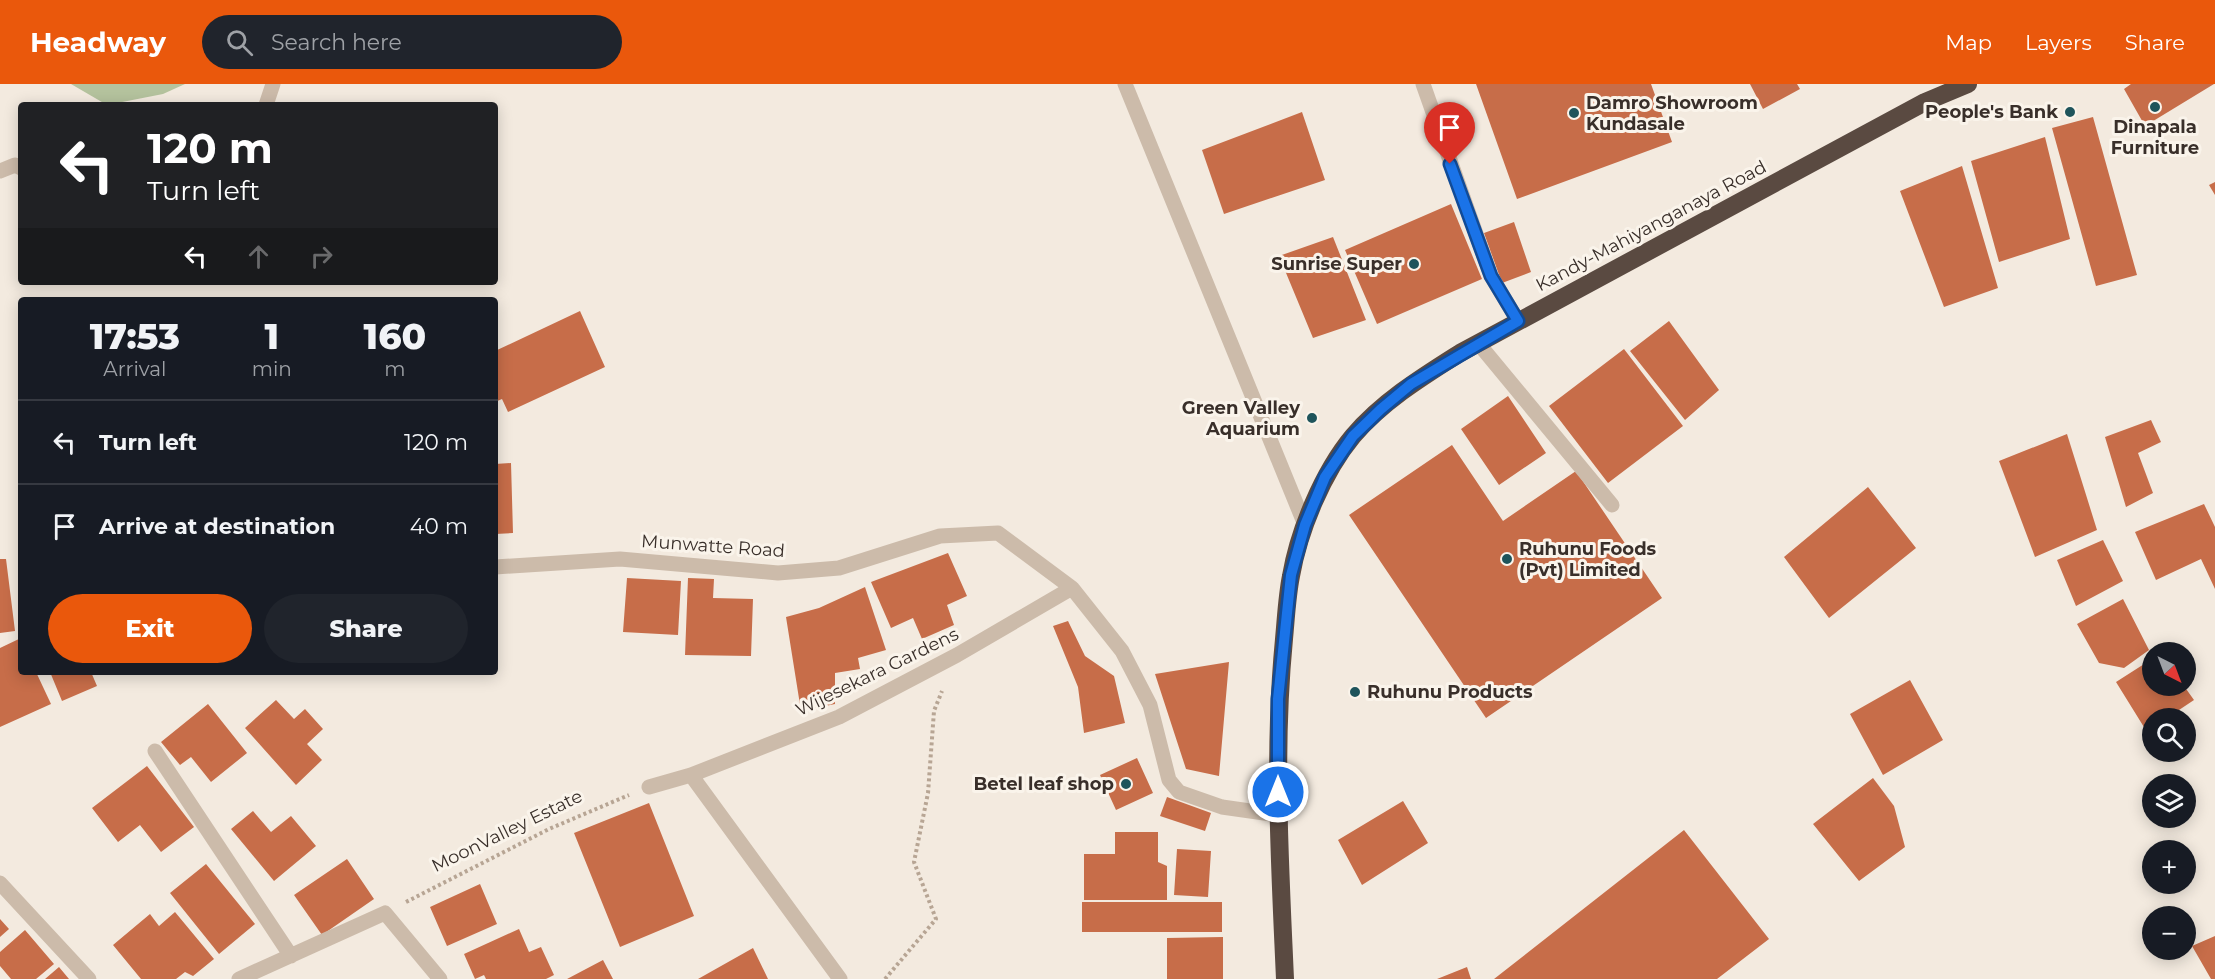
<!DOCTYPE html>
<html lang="en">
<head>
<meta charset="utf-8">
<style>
  body { margin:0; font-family:Montserrat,sans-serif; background:#20242c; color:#f1f3f6; height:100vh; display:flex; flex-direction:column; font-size:22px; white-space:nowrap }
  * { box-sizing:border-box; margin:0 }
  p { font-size:20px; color:#9ea1a6 }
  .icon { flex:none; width:33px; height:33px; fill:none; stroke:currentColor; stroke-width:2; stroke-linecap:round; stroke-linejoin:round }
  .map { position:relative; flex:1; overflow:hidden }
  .sheet { position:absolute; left:18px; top:213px; width:480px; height:378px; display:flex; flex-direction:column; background:#171b24; border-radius:6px; box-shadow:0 3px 15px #0003 }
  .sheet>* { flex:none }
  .guide { position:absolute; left:18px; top:18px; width:480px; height:183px; border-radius:6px; box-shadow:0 3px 15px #0003; background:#202124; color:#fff; overflow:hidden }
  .needle { width:39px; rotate:138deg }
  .buttons { position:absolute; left:2142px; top:558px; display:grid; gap:12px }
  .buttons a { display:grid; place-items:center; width:54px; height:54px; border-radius:50%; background:#171b24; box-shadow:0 3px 15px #0003; font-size:30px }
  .pin { position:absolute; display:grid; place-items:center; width:51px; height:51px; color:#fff; margin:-62px -26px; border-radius:50% 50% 50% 0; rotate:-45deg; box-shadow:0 0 6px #0007 }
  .pin .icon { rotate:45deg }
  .me { position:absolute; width:66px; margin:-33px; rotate:0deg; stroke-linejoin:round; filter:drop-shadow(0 0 4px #0008) }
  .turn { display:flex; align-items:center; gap:21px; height:126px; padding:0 30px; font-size:27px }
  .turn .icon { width:78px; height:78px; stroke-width:2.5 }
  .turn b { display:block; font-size:42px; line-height:51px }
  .lanes { display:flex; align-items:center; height:57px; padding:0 30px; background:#0003; justify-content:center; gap:30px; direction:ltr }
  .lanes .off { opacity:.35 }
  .eta { display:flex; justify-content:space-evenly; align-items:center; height:102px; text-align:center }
  .eta b { font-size:36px; font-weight:800; line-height:42px }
  .primary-button { display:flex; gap:12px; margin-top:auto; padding:12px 30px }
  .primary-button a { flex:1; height:69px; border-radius:36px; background:#ea580c; color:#fff; font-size:24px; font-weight:800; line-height:69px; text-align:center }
  .primary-button a+a { background:#20242c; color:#f1f3f6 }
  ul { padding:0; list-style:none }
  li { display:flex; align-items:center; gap:18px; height:84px; padding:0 30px; border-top:2px solid #363941 }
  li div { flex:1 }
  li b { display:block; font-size:22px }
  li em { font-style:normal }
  header { display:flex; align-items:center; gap:36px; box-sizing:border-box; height:84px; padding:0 30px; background:#ea580c; color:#fff }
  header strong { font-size:28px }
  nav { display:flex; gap:33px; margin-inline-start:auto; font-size:21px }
  .search { width:420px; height:54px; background:#20242c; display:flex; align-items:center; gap:15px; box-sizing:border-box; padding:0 21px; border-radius:33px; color:#9ea1a6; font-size:22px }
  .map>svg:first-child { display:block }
  .green { fill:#b5c39e }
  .building { fill:#c76d49 }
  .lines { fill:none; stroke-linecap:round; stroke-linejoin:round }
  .path { stroke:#b7a594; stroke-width:4; stroke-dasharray:3 3; stroke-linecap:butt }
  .lane { stroke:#cba; stroke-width:15 }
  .street { stroke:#cba; stroke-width:15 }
  .highway { stroke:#5a4a41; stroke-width:18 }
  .route-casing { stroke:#114b97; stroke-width:15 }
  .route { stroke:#1a73e8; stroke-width:10 }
  .poi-dot { fill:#1e545b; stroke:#faf4eb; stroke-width:2 }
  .labels { text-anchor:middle; stroke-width:6; stroke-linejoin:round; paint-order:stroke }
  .poi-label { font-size:18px; font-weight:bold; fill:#392f2a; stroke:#faf4eb; text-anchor:end }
  .street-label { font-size:18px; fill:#392f2a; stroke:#faf4eb }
</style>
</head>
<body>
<header>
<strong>Headway</strong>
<div class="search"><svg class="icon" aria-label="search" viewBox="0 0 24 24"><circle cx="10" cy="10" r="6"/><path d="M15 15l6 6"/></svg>Search here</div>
<nav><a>Map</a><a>Layers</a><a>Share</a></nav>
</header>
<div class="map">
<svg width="2215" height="895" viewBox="0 0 2215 895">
  <rect width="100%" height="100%" fill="#f3eadf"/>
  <path class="green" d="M71,0H185L163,10L107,21Z"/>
  <path class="building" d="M1476,0H1651L1672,58L1517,115Z
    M1750,0H1797L1800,5L1763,25Z
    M2131,0H2214L2145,42L2124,5Z
    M1302,28L1325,96L1224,130L1202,66Z
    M2093,33L2137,191L2096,202L2052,44Z
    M2045,53L2070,155L1999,178L1971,77Z
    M1962,82L1998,204L1944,223L1900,107Z
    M2215,98V111L2209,101Z
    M1451,120L1482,195L1377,240L1345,166Z
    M1514,138L1531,188L1502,199L1484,149Z
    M1333,153L1366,236L1313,254L1279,172Z
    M580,227L605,283L508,328L502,315L495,318V267Z
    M1669,237L1719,306L1685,336L1630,267Z
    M1624,265L1683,342L1608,399L1549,322Z
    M1508,312L1546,369L1499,401L1461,345Z
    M2151,336L2161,358L2138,369L2153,409L2126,423L2105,353Z
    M2067,350L2097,446L2035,473L1999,377Z
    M1452,361L1503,437L1576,387L1662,514L1486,634L1349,431Z
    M511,379L513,449L495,450V380Z
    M1868,403L1916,464L1829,534L1784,473Z
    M2204,420L2215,443V505L2201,475L2156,496L2135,448Z
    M2103,456L2123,497L2076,522L2057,476Z
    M948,469L967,512L947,521L954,541L922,555L913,534L891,544L871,498Z
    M0,475H6L15,547L0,549Z
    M627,494L681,497L678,551L623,548Z
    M688,494L714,495L713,514L753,515L751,572L685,571Z
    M865,503L886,566L858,574L860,585L835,589V620L801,627L786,533L819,524Z
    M2123,515L2149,566L2124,584L2099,579L2077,540Z
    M1068,537L1085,572L1114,592L1125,639L1084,649L1078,603L1053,542Z
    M21,554V588H36L51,620L0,643V564Z
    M2152,575V602H2184L2194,616L2167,634H2152V644L2147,648L2116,598Z
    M1229,578L1219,692L1186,685L1155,590Z
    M50,588H91L97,602L62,617Z
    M1910,596L1943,656L1883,691L1850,630Z
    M276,616L294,635L305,625L323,645L307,660L322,676L296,701L245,644Z
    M208,620L247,669L211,698L191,673L180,681L161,658Z
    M1137,674L1153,709L1116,726L1100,691Z
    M147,682L194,743L161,768L140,741L118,758L92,724Z
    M1873,694L1894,722L1905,763L1859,797L1813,740Z
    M1167,713L1211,729L1205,747L1160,732Z
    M1403,717L1428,759L1362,801L1338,756Z
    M649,719L694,832L620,863L574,749Z
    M253,727L271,748L291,732L316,762L274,797L231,745Z
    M1684,746L1769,855L1717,895H1494Z
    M1115,748H1158V778L1167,782V816H1084V770H1115Z
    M1177,765L1211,767L1208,813L1174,811Z
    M347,775L374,815L322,851L294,811Z
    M206,780L255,840L219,870L170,809Z
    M480,800L497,840L447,862L430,823Z
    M1082,818H1222V848H1082Z
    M175,828L214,875L193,892L185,888L176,895H141L113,861L150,830L159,842Z
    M0,835L9,845L0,853Z
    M519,845L529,868L541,863L554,891L546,895H486L484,891L475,895L464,870Z
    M25,846L54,880L36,895H11L0,882V868Z
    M2215,852V895H2211L2192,862Z
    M1223,853V895H1167V854Z
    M753,864L768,895H698Z
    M603,876L613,895H567Z
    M59,883L69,895H45Z
    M1467,883L1471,895H1437Z"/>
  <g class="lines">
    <path class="path" d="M406,818L549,745L629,711
      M885,895L936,835L914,778L928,709L934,627L942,607"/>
    <path class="lane" d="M1423,0L1491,192L1518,237
      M1478,259L1612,421"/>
    <path class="street" d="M1125,0L1305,441
      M266,21L273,0
      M0,87L15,81L21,84
      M495,483L620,475L778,489L839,484L940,452L998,449L1072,504L1122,567L1150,621L1169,696L1179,708L1222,723L1278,731
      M155,667L291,872
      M691,691L840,895
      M649,703L691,691L839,633L957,571L1072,504
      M0,799L89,895
      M239,895L385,829L440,895"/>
    <path class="highway" d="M1285,895C1280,781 1273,669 1284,555C1286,534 1287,512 1291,492C1299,446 1323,388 1353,352C1383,317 1422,293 1460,269L1925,18L1968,0"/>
  </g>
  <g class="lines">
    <defs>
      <path id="route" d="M1278,708V615L1291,491L1305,441L1325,393L1353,352L1381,325L1411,300L1518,237L1491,192L1450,80"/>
    </defs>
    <use href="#route" class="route-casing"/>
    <use href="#route" class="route"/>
  </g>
  <g class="poi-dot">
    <circle cx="2155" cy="23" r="6"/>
    <circle cx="2070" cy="28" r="6"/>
    <circle cx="1574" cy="29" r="6"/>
    <circle cx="1414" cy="180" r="6"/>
    <circle cx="1312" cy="334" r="6"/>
    <circle cx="1507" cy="475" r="6"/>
    <circle cx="1355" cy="608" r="6"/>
    <circle cx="1126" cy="700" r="6"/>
  </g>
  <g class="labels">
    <g class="poi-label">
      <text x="1586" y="25" text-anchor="start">Damro Showroom<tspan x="1586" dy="21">Kundasale</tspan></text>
      <text x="2058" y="34">People's Bank</text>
      <text x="2155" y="49" text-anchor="middle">Dinapala<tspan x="2155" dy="21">Furniture</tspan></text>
      <text x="1402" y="186">Sunrise Super</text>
      <text x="1300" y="330">Green Valley<tspan x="1300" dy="21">Aquarium</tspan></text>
      <text x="1519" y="471" text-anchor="start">Ruhunu Foods<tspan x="1519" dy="21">(Pvt) Limited</tspan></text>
      <text x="1367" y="614" text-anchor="start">Ruhunu Products</text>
      <text x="1114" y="706">Betel leaf shop</text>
    </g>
    <g class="street-label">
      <text transform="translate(1651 142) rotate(-28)" y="6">Kandy-Mahiyanganaya Road</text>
      <text transform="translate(713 462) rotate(4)" y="6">Munwatte Road</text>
      <text transform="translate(877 588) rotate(-26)" y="6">Wijesekara Gardens</text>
      <text transform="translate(507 747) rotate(-26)" y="6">MoonValley Estate</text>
    </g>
  </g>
</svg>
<div class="buttons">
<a><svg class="needle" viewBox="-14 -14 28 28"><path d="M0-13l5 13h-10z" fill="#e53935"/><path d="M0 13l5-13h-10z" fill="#9ea1a6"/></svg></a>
<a><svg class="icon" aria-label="search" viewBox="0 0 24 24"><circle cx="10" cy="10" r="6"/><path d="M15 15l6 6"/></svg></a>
<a><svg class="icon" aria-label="layers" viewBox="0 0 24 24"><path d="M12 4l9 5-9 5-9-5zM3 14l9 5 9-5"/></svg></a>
<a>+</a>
<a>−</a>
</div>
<div class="pin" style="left:1450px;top:80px;background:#d93025"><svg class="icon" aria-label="arrive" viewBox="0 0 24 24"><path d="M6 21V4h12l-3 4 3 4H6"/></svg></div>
<svg class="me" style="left:1278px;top:708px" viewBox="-20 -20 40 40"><circle r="17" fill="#1a73e8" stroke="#fff" stroke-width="3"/><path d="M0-11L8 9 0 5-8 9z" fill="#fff"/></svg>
<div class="guide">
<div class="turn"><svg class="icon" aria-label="left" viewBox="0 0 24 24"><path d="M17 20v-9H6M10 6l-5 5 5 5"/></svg><div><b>120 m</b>Turn left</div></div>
<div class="lanes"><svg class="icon" aria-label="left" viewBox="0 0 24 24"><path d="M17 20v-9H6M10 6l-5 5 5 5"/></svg><svg class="icon off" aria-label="ahead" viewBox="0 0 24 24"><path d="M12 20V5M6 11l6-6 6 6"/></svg><svg class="icon off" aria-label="right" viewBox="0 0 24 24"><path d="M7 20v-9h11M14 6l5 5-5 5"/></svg></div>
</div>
<section class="sheet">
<div class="eta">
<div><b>17:53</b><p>Arrival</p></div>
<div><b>1</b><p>min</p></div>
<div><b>160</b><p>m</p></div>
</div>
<ul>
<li><svg class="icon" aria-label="left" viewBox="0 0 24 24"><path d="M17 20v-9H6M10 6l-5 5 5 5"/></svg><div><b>Turn left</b></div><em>120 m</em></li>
<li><svg class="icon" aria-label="arrive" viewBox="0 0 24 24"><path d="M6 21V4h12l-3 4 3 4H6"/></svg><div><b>Arrive at destination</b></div><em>40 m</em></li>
</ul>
<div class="primary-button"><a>Exit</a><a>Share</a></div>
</section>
</div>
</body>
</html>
